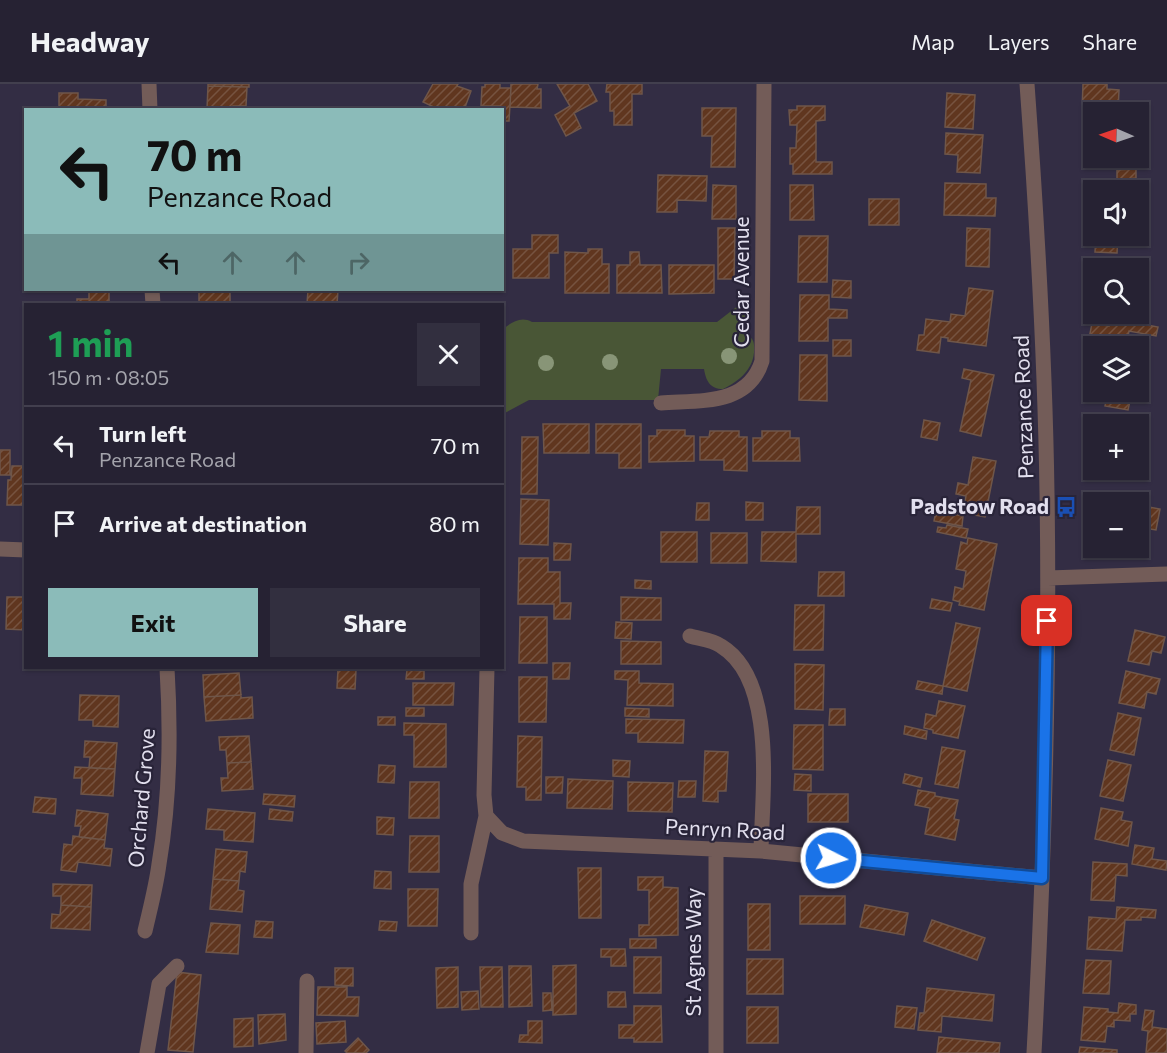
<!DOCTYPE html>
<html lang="en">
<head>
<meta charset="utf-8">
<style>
  body { margin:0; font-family:Commissioner,sans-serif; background:#322f3f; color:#f1f3f6; height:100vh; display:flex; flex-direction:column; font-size:22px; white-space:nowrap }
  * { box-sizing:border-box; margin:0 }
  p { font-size:20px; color:#a4a4ac }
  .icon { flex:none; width:33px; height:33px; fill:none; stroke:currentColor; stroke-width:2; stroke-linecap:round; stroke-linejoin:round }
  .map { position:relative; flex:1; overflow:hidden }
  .sheet { position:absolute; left:24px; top:219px; width:480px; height:366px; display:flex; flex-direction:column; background:#262233; border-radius:0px; box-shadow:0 2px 4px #0004,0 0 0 2px #423f4e }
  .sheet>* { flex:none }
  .banner { position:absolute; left:24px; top:24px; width:480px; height:183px; border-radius:0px; box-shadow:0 2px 4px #0004,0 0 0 2px #423f4e; background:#8bbbb9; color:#111; overflow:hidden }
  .needle { width:39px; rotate:272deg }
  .controls { position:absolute; left:1083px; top:18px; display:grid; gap:12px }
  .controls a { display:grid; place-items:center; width:66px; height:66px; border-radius:0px; background:#262233; box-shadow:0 2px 4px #0004,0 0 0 2px #423f4e; font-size:30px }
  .pin { position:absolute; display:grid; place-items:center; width:51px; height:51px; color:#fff; margin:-26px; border-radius:12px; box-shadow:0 3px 9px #0006 }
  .me { position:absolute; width:66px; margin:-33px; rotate:95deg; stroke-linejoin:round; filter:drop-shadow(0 0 4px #0008) }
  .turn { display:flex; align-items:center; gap:21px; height:126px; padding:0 24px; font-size:27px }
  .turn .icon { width:78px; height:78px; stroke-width:2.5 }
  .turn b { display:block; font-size:42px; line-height:51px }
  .lanes { display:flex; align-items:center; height:57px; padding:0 24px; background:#0003; justify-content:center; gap:30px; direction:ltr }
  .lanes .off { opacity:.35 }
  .round { display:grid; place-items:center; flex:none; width:63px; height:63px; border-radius:0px; background:#322f3f }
  .headline { display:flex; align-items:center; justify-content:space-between; height:102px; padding:0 24px }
  h1 { font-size:36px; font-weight:700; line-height:45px; color:#1e9e55 }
  .cta { display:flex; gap:12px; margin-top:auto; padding:12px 24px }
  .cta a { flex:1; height:69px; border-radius:0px; background:#8bbbb9; color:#111; font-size:24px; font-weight:700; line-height:69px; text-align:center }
  .cta a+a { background:#322f3f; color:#f1f3f6 }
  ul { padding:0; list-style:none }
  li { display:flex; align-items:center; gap:18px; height:78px; padding:0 24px; border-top:2px solid #423f4e }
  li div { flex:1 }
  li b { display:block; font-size:22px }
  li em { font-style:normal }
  header { display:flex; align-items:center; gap:36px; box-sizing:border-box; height:84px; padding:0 30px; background:#262233; border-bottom:2px solid #423f4e }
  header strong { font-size:28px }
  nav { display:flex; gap:33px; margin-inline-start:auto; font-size:21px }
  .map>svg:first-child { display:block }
  .park { fill:#495636 }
  .building { fill:url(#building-hatch); stroke:#6f5649; stroke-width:1.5 }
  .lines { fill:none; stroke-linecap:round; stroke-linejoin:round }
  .minor { stroke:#735c58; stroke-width:15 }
  .tree { fill:#889577 }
  .route-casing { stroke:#114b97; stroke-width:15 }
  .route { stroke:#1a73e8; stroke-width:10 }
  .labels { text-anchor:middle; stroke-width:4.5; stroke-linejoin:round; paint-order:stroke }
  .street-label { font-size:21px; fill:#e2dfee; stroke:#292439 }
  .poi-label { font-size:21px; font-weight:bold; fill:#e2dfee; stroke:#292439; text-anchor:end }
</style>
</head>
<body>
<header>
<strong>Headway</strong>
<nav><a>Map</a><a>Layers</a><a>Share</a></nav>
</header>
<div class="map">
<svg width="1167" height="969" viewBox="0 0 1167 969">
  <defs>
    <pattern id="building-hatch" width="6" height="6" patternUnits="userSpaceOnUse" patternTransform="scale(1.5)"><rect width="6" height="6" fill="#60361f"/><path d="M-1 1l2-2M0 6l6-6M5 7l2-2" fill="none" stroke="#765340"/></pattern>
  </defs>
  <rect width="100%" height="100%" fill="#332d44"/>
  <path class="park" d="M748,214C748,224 745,239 748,248C750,253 754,256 754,261C756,283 741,296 723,305C710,305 706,297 704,285H661L658,316H529L503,330V245C512,238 521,232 532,238H717Z"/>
  <path class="building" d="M208,0H249V3L208,2Z
    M433,0H458L457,2L471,7L464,26H440L423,18Z
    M485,0H500V4H511L509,37H502V26H499V22H481L482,3H485Z
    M511,0H538L537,5H541V24L510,23Z
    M557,0H588L597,17L574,29L581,44L566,52L555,31L570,22Z
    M607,0H642V10H632V41H614V27H610V8H606Z
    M1083,0H1107V5L1119,6L1118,28L1082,26Z
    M208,2L247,3L246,22H233V26L207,25Z
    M59,9H78V15L106,16V26H59Z
    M947,9L975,11L973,45L945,43Z
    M797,22H825V36L816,37V78H832V90H793V80H790V64H796L797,41H790L789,26H797Z
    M702,24H736L735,83H711L712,52H702Z
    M1087,48H1094V74H1121V77L1088,79Z
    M946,49L983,51L980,89L957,88L958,71L945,70Z
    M1136,85V94L1128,95L1129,106H1094L1093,126L1091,96L1117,95V86Z
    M658,91L707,92L706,117L677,116V128H657Z
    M945,99L986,100V114H996L995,132L944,131Z
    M713,101L736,102V135H712Z
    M790,101H813L814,136H790Z
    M869,115H899V141H869Z
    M718,144H735L734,195H718Z
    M967,144L990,145L989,183L966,182Z
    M532,151H558V169H549V194H513V165H532Z
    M799,152H828L827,198H798Z
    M1096,152H1118L1117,169L1095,168Z
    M588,165H602V180H609V209H565V168L588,169Z
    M630,168H639L640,181H661L662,209H617V181H630Z
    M1120,173L1144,174V183L1119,181Z
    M669,181H714V209L669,210Z
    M833,196L851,197V214L832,213Z
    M969,204L993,207L986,262L948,257V254L941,253L939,269L917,266L919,251H924L926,235L950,238L951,230L965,232Z
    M199,206H230V220H199Z
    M308,206H338L337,220H307Z
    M109,207V220H77V215H89V208Z
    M800,211H829V225L847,226V234H828V257H799Z
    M1110,234L1158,243L1156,252L1129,247L1126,262H1100L1101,257L1089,255L1092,239L1109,242Z
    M833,256H851V272H833Z
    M800,271H827V317L799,316Z
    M964,285L994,291L981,352L960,347L971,296L962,294Z
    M1108,308H1132L1128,326L1105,322Z
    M924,336L940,339L937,356L921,353Z
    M543,340H589V369H544Z
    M596,340H641V384H619V369H596Z
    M657,346H685V352H694V377L649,378V352H657Z
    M710,347H739V353H747V387L724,386V376H700V353H709Z
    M762,347H790V354H799L800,377H753V354H762Z
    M522,353H538L537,410H521Z
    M0,366H10V391H0Z
    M973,373L996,377L985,433L963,429L966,412L956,410L958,399L968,401Z
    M12,382H26V421H7L8,396H11Z
    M521,415L549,416L548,461L520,460Z
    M746,418L763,419V436H746Z
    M697,419H709V436H696Z
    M1138,421L1160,425L1156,446L1138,443Z
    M797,423H820V450H796V478L761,477L762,448H796Z
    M936,427L963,432L962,442L934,437Z
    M947,441L968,445L966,454L937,448L938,443L946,444Z
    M661,448H697V478H661Z
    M711,449H747V479H711Z
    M968,454L997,460L984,526L959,521L960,518L953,516L955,503L963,505L966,487L956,485L961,458L967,460Z
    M554,459L571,460L570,476H554Z
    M519,474H548V488H560V519H571L570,535H554V520H518Z
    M819,488H844V512H818Z
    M635,496L651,497V505L635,504Z
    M7,513H26V546L6,545Z
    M621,513L661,514V536H621Z
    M932,515L952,519L950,527L930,524Z
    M795,521H824L823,566H794Z
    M520,533H547V579H519Z
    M616,538L632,539L631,555L615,554Z
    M956,539L980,544L967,607L943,602Z
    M1135,546L1165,553L1161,569L1152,567L1149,581L1128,577Z
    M621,557L661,558V580H621Z
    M553,579H570L569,595H553Z
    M795,580L824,581L823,626L795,625Z
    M338,585L356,586L355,605L337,604Z
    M407,586L424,587V595H406Z
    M615,587H639V599L673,600V622L627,621L628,596L615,595Z
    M1126,587L1160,595L1156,610L1147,608L1144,624L1119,619Z
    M239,589L241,611L204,613L203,591Z
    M519,593H547L546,638H519Z
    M918,597L943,602L942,610L916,605Z
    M413,599H454L453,621H413Z
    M80,611L119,612L118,643L93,642V636H79Z
    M241,611V614L252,613L253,634L206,637L204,613Z
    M939,617L965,622L958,654L933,649V646L924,644L926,630L936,632Z
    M406,624H424V632H406Z
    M625,624L649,625V633L625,632Z
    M830,625H845V641H829Z
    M1118,629L1141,634L1134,671L1110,666Z
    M378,633H395V641H378Z
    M626,635L684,636L683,659L638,658V649H626Z
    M404,639L446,640V683H414V651H404Z
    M794,641H823V686L793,685Z
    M905,642L927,647L926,655L904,650Z
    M249,652L251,678L227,679L226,666H220L219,653Z
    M518,652L542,653L541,716H526V703H517Z
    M85,657L117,659L115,685L89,684L90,673H84Z
    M942,663L965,667L958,704L935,700Z
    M705,667L728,668L726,707H718V718L703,717Z
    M613,676L630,677L629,693L613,692Z
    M1108,676L1131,681L1123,717L1100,712Z
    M251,678L253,705L222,707L221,694H228L227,679Z
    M379,681L395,682L394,699L378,698Z
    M75,683L115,685L113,712L81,710L82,694H74Z
    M795,690L811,691V707L794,706Z
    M905,690L922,694L920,703L903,699Z
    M546,693H563L562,709H546Z
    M568,695L613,697L612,725L567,724Z
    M679,697H696L695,713H678Z
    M410,698H439V734H409Z
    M628,698L673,699L672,728L628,727Z
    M918,706L935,709V712L958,716L954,735L959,736L955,756L925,750L930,724L915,721Z
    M264,710L295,712L294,723L263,720Z
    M808,710H848V738H808Z
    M35,713L56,715L55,730L33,728Z
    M1101,724L1123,728L1121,736L1132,738L1128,762L1095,755Z
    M208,725L255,729L253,758L224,756V746L206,745Z
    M270,725L293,728L292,737L269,735Z
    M77,726L108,730L105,756L79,753L81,742H75Z
    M377,733L394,734L393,751L377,750Z
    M73,752L105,756L104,764L112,765L110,782L78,778L76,788L61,786L64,760L72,761Z
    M410,752H439V788H409Z
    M1135,761L1154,764L1152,775L1167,777L1166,786L1132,780Z
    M216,765L247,768L245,788L240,787L239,797L213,795Z
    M1093,778L1127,780V792L1116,791L1114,817L1091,816Z
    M578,784H601V834H579Z
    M375,787L391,788V805L374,804Z
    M638,793H663V803L678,804V851L639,852V841H649V806H638Z
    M213,795L239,797L238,806L244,807L242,828L210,825Z
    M53,800L92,801L91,823L61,821V812H53Z
    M408,805H438L437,842H408Z
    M800,812H845V840H800Z
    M748,820H770V866H748Z
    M61,821L91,823L90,846L51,844L52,830L60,831Z
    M865,821L908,829L904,851L860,843Z
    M1117,823L1156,826L1155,834L1141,833V836H1125L1122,867L1087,865L1089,833L1116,835Z
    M932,836L985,854L977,876L924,857Z
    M256,837L273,838L272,854L254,853Z
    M380,837L397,838L396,847L379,846Z
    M211,839L240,841L238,870L206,868Z
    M630,855H656V864H630Z
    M601,865H625L626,882H611V873H601Z
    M634,873H661V909H634Z
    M747,875H783V910H747Z
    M1086,876L1111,877L1109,910L1083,909Z
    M576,881V930L553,931V882Z
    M509,882H531L532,922L509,923Z
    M458,883V923L437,924L436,884Z
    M480,883H502L503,923H481Z
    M335,884H353V902L335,901Z
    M177,888L201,891L193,968L168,966Z
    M318,903H347V913H359L358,932L317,931Z
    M927,904L994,911L992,937L942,932L941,948L918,946L920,929H924Z
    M478,907L479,925L462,926L461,908Z
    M608,908H625L626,923H608Z
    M543,909H551L552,926L543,927Z
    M1119,919L1136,921V930H1130V937L1114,936V943L1107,942L1105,958L1081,956L1084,923L1108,925V928L1118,929Z
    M634,922H661L662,958H634V954H619V941H634Z
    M897,922L917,924L914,945L895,943Z
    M747,923H778V959H747Z
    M1145,926L1154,927L1152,943L1167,945V969H1146L1148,947L1142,946Z
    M285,930L286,956L259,960L258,931Z
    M253,934V962L234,963V935Z
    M345,937L346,958L317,960L316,939Z
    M528,937H542V959L519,958L520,951H528Z
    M939,953L1000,959L999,969H937Z
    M358,954L369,966L366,969H347L345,967Z
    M1080,963L1117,966V969H1079Z"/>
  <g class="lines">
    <path class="minor" d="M149,0L150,26
      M1027,0C1037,136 1045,272 1047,409C1050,595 1044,783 1034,969
      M152,206L153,220
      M661,319C700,316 748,322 762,277L764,0
      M0,465L26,466
      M1048,494L1167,490
      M690,552C700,555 713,556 721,562C777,596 762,710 761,767
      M487,584L484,711L486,732L502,749L523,757L761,767L1042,794
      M716,766V969
      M145,847C150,825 156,803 159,780C170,715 171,649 167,584
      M471,849V800L486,732
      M147,969L159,900L177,882
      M306,969L307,897"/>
  </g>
  <g class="tree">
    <circle cx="729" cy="272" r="8"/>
    <circle cx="610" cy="278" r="8"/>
    <circle cx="546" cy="279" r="8"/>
  </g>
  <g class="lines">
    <defs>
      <path id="route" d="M831,774L1042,794L1047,537"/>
    </defs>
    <use href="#route" class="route-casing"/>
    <use href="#route" class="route"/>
  </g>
  <defs>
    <symbol id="bus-bare" viewBox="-9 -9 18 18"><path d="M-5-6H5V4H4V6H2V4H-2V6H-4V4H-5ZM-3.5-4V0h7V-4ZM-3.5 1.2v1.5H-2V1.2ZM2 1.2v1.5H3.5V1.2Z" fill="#1a4fb4" stroke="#292439" stroke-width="2.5" paint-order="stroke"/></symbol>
  </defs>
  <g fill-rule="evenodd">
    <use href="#bus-bare" x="1051" y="408" width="30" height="30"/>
  </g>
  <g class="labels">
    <g class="street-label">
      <text transform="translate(742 198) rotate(-90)" y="7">Cedar Avenue</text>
      <text transform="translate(1024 323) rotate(-92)" y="7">Penzance Road</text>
      <text transform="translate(142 714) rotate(-85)" y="7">Orchard Grove</text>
      <text transform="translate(725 746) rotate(3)" y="7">Penryn Road</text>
      <text transform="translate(694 868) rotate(-90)" y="7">St Agnes Way</text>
    </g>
    <g class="poi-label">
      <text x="1049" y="430">Padstow Road</text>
    </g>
  </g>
</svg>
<div class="controls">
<a><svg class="needle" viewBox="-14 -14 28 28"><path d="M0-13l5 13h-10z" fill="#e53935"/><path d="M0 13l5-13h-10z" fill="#a4a4ac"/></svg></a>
<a><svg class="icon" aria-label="sound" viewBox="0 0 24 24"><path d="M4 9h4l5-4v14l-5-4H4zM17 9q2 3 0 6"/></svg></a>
<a><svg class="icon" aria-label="search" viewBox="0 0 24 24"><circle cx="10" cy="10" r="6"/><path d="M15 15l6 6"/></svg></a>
<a><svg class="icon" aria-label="layers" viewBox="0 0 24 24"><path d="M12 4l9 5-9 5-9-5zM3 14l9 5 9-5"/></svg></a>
<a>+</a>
<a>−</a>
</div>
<div class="pin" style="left:1047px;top:537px;background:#d93025"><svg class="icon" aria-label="arrive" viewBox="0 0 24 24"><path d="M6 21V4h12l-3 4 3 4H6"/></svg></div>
<svg class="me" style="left:831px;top:774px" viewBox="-20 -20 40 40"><circle r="17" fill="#1a73e8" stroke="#fff" stroke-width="3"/><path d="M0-11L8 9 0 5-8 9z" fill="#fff"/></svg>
<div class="banner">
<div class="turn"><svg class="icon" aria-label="left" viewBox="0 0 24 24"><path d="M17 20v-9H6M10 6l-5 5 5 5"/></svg><div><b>70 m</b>Penzance Road</div></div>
<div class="lanes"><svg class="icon" aria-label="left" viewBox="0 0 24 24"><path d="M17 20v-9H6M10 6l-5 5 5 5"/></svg><svg class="icon off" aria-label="ahead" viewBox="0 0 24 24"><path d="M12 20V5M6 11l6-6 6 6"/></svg><svg class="icon off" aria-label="ahead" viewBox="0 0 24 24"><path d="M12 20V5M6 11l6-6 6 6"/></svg><svg class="icon off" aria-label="right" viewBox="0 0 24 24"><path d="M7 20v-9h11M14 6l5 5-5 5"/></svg></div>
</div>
<section class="sheet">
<div class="headline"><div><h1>1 min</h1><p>150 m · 08:05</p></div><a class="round"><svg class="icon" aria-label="close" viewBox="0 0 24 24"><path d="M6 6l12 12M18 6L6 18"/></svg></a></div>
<ul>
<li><svg class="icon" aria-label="left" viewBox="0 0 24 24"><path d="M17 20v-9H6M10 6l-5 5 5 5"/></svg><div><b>Turn left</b><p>Penzance Road</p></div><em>70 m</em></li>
<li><svg class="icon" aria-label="arrive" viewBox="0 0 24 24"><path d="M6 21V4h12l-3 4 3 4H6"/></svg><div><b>Arrive at destination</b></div><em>80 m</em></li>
</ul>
<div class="cta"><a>Exit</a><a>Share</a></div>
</section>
</div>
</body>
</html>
